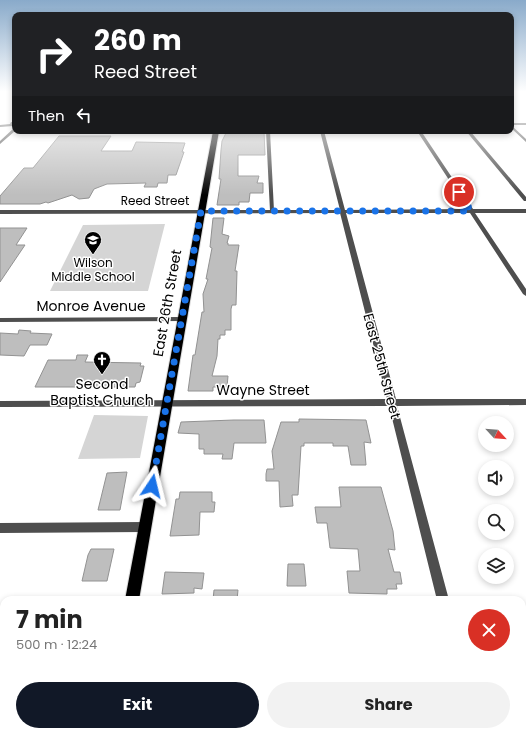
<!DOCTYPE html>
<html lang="en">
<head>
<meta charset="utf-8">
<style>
  body { margin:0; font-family:Poppins,sans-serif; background:#f2f2f2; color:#222; height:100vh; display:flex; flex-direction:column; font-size:15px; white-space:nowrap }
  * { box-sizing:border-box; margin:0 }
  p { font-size:13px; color:#767676 }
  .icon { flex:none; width:22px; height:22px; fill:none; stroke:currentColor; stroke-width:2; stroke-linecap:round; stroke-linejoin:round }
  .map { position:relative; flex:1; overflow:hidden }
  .details { position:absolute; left:0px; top:596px; width:526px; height:140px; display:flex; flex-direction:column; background:#fff; border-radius:12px 12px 0 0; box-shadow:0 2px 6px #0003 }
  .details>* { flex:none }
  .guide { position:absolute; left:12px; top:12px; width:502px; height:122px; border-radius:8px; box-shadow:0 2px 6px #0003; background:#202124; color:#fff; overflow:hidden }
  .needle { width:26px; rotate:116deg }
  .controls { position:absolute; left:478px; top:416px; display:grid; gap:8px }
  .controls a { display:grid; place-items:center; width:36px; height:36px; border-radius:50%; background:#fff; box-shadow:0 2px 6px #0003; font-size:20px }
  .pin { position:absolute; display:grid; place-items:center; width:34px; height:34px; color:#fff; margin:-17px; border:2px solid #fff; border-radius:50%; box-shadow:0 1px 4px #0007 }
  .me { position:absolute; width:44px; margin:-22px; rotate:10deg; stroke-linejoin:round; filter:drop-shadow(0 0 3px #0008) }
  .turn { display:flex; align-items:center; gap:14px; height:84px; padding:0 16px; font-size:18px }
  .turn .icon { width:52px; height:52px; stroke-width:2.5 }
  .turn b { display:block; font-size:28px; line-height:34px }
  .then { display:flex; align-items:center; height:38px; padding:0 16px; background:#0003; gap:8px; font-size:15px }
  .round { display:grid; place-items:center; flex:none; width:42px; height:42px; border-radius:21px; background:#f2f2f2 }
  .head { display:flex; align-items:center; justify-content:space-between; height:68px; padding:0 16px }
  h1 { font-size:24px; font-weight:700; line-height:30px }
  .primary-button { display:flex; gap:8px; margin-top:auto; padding:8px 16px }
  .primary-button a { flex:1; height:46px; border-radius:24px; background:#111827; color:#fff; font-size:16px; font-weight:700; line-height:46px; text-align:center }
  .primary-button a+a { background:#f2f2f2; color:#222 }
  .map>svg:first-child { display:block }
  .green { fill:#d5d5d5 }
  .building { fill:#bebebe; stroke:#929292 }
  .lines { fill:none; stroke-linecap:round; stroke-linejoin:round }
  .primary-casing { stroke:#dbdbdb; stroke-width:2 }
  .service { fill:#4e4e4e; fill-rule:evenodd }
  .minor { fill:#4e4e4e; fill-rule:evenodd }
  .tertiary { fill:#4e4e4e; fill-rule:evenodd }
  .primary { fill:#000; fill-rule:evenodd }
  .route { stroke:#1a73e8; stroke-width:7; stroke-dasharray:0 12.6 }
  .labels { text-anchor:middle; stroke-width:3; stroke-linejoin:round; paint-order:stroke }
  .far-street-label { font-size:12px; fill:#000; stroke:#fff }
  .far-poi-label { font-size:12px; fill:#000; stroke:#fff }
  .street-label { font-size:14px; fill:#000; stroke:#fff }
  .poi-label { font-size:14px; fill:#000; stroke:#fff }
</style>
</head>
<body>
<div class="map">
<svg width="526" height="736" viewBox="0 0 526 736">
  <rect width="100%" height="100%" fill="#fff"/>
  <path class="green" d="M165,224L148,291H50L83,225Z
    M94,415L148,416L140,458L78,459Z"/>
  <path class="building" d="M227,131H264L265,155H238V176H259L257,183H263V193H250L249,202H239V205H217L221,179H219L221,150L222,141Z
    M59,136H111L101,151H132L136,142L185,143L182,152H184L176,175H168L167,183H158L157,187H144L146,183L107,184L94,189L89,198L79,199L72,195L48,203L46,202L40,204H0V196L24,168H33Z
    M213,218H224L222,234L229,236L227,243H228V245H239L235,271H237L236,305H232L231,309V330H225V335H220V339H218L217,356L212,376H228L227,387H213V391H188L193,355H195L202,312H204L203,294L208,279H206L212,248L210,247Z
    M0,228H27L16,245H25L0,282Z
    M19,330L31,331L30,333L52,334L47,345H30L24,356L0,355V333L18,334Z
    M77,355H88L85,362L141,363L140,366H144L140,382L136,383L135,387H35L48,360H76Z
    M299,419L366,420L371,443L364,442L366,465H351L348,446H333V443H304V446H301L298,495H292L293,506L280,507L279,481H266V474L267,469H274L272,451L281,422H299Z
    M234,420H264L266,443H234L232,459H222L223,454H204V449H199V434L178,433L181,422Z
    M127,472L120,510H98L107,473Z
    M339,487H381L393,531L395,550L388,549L394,572H400L402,584H396L397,589H387V594L349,593L347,571H360L358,549L330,548L327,523H317L315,507H341Z
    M180,492H212V502H215L214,512H200L199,535L170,536L176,499H179Z
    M91,549H114L107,581H82L88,555Z
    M288,564H304L306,586H287Z
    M165,572L204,573L202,589L194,588V593L162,594Z
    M214,590H238L237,600H213Z"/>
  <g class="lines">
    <defs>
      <path id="primary" d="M213,131H219L139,600H125Z
        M99,732H117L116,736H98Z"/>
    </defs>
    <use href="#primary" class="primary-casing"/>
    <path class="service" d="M266,131H270L274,211L272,212L270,211Z
      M466,131H470L526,197V201H524Z"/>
    <path class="minor" d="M511,125L526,139V142L511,128Z
      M320,131H324L345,210L468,209L417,131H421L473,209H526V213H475L526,289V296L523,294L470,213H346L396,399H526V405L397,406L449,600H437L389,406L0,407V401L387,399L340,213L0,214V210H340Z
      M182,317H185L186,319L185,321L0,322V318Z
      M145,522L149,524L150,527L149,530L145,532L0,533V523Z
      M0,722H4V732H10L9,734L0,736Z
      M470,732H484L486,736H472Z"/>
    <path class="tertiary" d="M11,122H13V126L0,127V125L10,124Z
      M511,123H526V125H511Z
      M14,128H15V131L0,144V141Z"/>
    <use href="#primary" class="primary"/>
  </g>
  <linearGradient id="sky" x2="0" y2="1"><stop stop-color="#89aaca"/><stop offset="0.47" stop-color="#fff"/><stop offset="1" stop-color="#fff" stop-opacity="0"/></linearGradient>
  <rect width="526" height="195" fill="url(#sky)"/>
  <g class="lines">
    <path class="route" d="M152,486L201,211H471L459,192"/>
  </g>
  <defs>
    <symbol id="school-pin" viewBox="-11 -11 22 30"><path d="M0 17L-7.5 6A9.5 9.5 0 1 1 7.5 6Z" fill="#000" stroke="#fff"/><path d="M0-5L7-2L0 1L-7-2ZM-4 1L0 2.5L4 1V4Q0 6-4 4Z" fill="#fff"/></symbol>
    <symbol id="church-pin" viewBox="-11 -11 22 30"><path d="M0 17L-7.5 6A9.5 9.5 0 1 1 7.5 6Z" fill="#000" stroke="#fff"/><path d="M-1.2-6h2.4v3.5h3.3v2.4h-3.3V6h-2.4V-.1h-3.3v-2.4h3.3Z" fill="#fff"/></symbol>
  </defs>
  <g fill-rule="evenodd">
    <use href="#school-pin" x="83" y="230" width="20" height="27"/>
    <use href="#church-pin" x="92" y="350" width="20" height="27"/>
  </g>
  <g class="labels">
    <g class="far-street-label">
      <text x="155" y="205">Reed Street</text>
    </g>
    <g class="far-poi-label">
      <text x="93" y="267">Wilson<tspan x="93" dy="14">Middle School</tspan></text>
    </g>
    <g class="street-label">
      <text transform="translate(167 303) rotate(-80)" y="5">East 26th Street</text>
      <text x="91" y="311">Monroe Avenue</text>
      <text transform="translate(382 366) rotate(75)" y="5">East 25th Street</text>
      <text x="263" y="395">Wayne Street</text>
    </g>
    <g class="poi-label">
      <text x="102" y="389">Second<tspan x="102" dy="16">Baptist Church</tspan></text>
    </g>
  </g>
</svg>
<div class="controls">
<a><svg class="needle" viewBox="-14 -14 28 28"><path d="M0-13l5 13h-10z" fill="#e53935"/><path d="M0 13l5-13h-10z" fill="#767676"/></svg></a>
<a><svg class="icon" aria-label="sound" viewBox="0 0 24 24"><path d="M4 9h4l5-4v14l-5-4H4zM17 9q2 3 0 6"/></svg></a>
<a><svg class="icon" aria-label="search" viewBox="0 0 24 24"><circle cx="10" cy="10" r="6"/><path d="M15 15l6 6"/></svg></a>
<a><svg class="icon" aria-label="layers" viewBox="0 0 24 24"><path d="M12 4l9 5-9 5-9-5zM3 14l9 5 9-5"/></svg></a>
</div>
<div class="pin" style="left:459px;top:192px;background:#d93025"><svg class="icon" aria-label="arrive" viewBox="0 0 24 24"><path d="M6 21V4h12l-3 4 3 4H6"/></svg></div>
<svg class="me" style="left:152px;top:486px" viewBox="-20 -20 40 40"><path d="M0-17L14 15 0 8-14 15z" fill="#1a73e8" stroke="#fff" stroke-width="4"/></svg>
<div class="guide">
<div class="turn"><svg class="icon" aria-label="right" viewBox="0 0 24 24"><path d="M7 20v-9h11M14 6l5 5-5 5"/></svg><div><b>260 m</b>Reed Street</div></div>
<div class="then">Then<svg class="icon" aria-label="left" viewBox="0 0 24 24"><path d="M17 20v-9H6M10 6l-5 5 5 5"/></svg></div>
</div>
<section class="details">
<div class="head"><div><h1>7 min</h1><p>500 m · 12:24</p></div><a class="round" style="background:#d93025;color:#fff"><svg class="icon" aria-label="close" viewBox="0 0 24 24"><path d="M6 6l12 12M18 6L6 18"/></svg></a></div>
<div class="primary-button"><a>Exit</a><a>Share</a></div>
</section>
</div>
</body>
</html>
